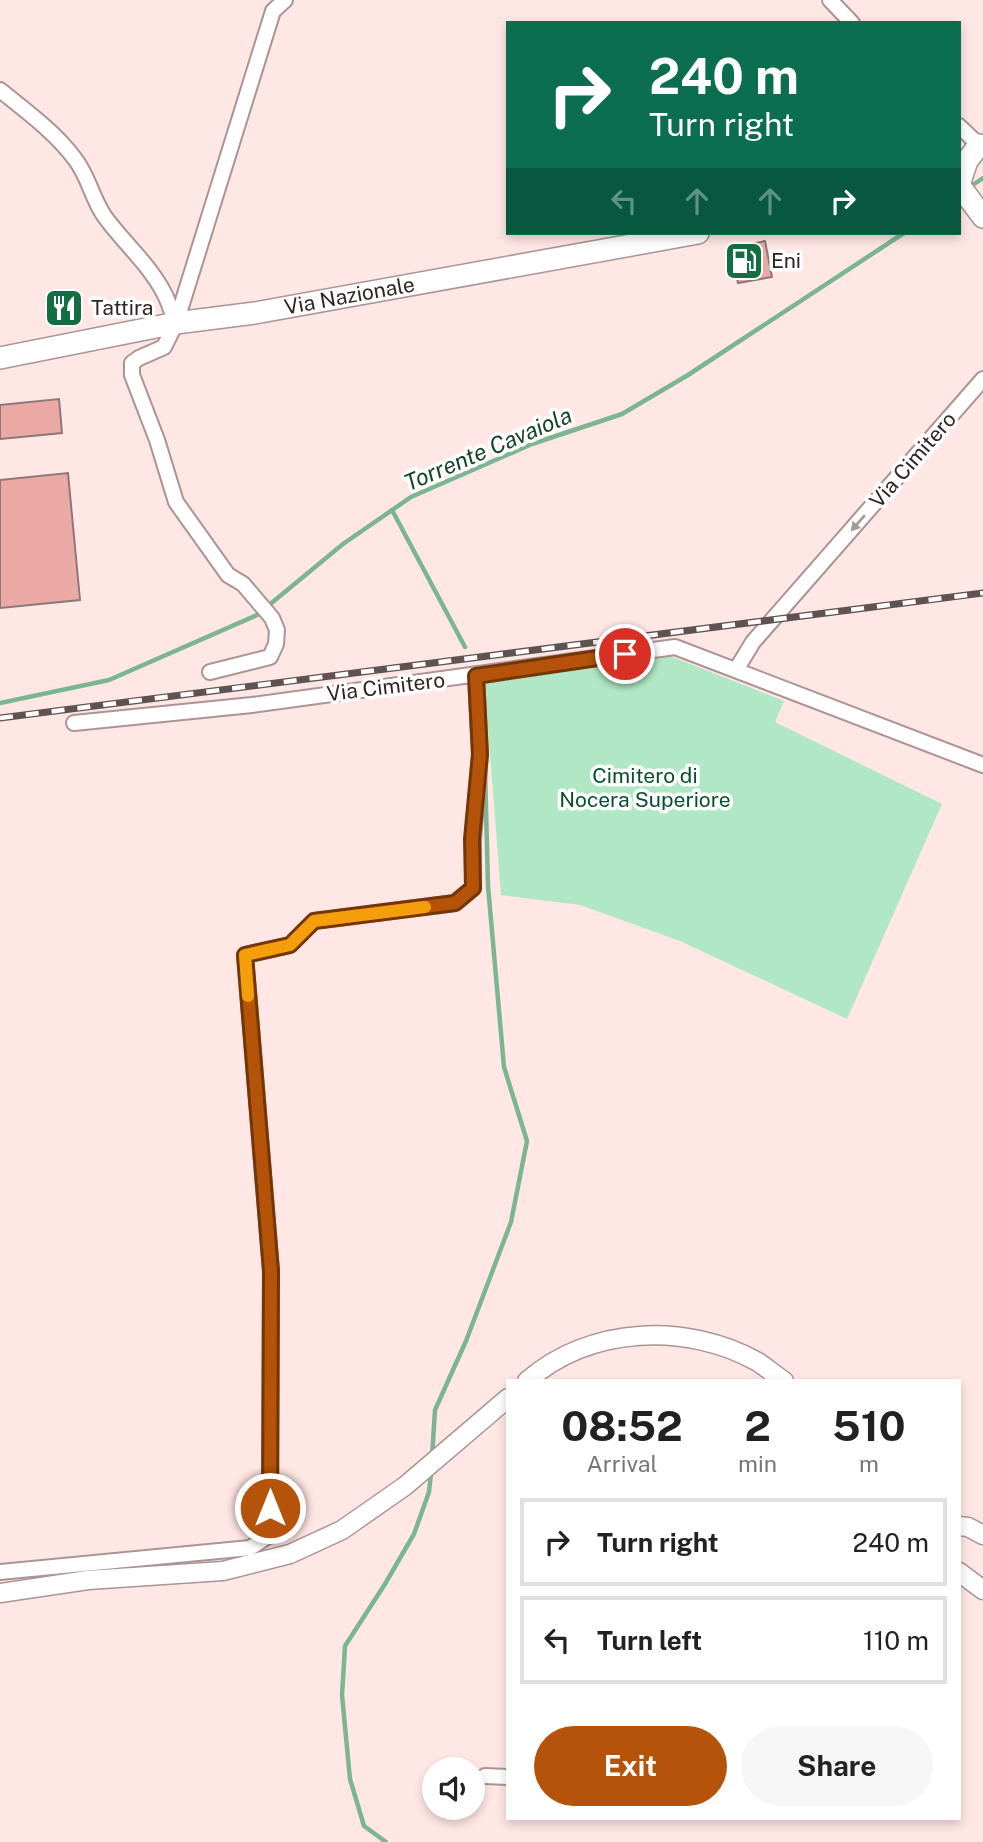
<!DOCTYPE html>
<html lang="en">
<head>
<meta charset="utf-8">
<style>
  body { margin:0; font-family:"Public Sans",sans-serif; background:#f6f6f6; color:#222; height:100vh; display:flex; flex-direction:column; font-size:26px; white-space:nowrap }
  * { box-sizing:border-box; margin:0 }
  p { font-size:23px; color:#767676 }
  .icon { flex:none; width:38px; height:38px; fill:none; stroke:currentColor; stroke-width:2; stroke-linecap:round; stroke-linejoin:round }
  .map { position:relative; flex:1; overflow:hidden }
  .side { position:absolute; left:506px; top:1379px; width:455px; height:441px; display:flex; flex-direction:column; background:#fff; border-radius:0px; box-shadow:0 4px 10px #0003 }
  .side>* { flex:none }
  .guide { position:absolute; left:506px; top:21px; width:455px; height:214px; border-radius:0px; box-shadow:0 4px 10px #0003; background:#0b6e4f; color:#fff; overflow:hidden }
  .tools { position:absolute; left:422px; top:1757px; display:grid; gap:14px }
  .tools a { display:grid; place-items:center; width:63px; height:63px; border-radius:50%; background:#fff; box-shadow:0 4px 10px #0003; font-size:35px }
  .pin { position:absolute; display:grid; place-items:center; width:60px; height:60px; color:#fff; margin:-30px; border:4px solid #fff; border-radius:50%; box-shadow:0 2px 7px #0007 }
  .me { position:absolute; width:77px; margin:-38px; rotate:0deg; stroke-linejoin:round; filter:drop-shadow(0 0 5px #0008) }
  .turn { display:flex; align-items:center; gap:24px; height:147px; padding:0 28px; font-size:32px }
  .turn .icon { width:91px; height:91px; stroke-width:2.5 }
  .turn b { display:block; font-size:49px; line-height:60px }
  .lanes { display:flex; align-items:center; height:66px; padding:0 28px; background:#0003; justify-content:center; gap:35px; direction:ltr }
  .lanes .off { opacity:.35 }
  .eta { display:flex; justify-content:space-evenly; align-items:center; height:119px; text-align:center }
  .eta b { font-size:42px; font-weight:700; line-height:49px }
  .primary-button { display:flex; gap:14px; margin-top:auto; padding:14px 28px }
  .primary-button a { flex:1; height:80px; border-radius:42px; background:#b45309; color:#fff; font-size:28px; font-weight:700; line-height:80px; text-align:center }
  .primary-button a+a { background:#f6f6f6; color:#222 }
  ul { padding:0; list-style:none }
  li { display:flex; align-items:center; gap:21px; height:88px; margin:0 14px 10px; padding:0 14px; border:4px solid #e0e0e0; border-radius:0px }
  li div { flex:1 }
  li b { display:block; font-size:26px }
  li em { font-style:normal }
  .map>svg:first-child { display:block }
  .green { fill:#b0e7c4 }
  .lines { fill:none; stroke-linecap:round; stroke-linejoin:round }
  .stream { stroke:#7cb591; stroke-width:4.5 }
  .building { fill:#eba9a6; stroke:#8d7877; stroke-width:2 }
  .minor-casing { stroke:#ab9493; stroke-width:18 }
  .tertiary-casing { stroke:#ab9493; stroke-width:21 }
  .primary-casing { stroke:#ab9493; stroke-width:24 }
  .minor { stroke:#fff; stroke-width:14 }
  .tertiary { stroke:#fff; stroke-width:18 }
  .primary { stroke:#fff; stroke-width:21 }
  .rail-casing { stroke:#5f5251; stroke-width:7 }
  .rail { stroke:#fff; stroke-width:4.5; stroke-dasharray:13; stroke-linecap:butt }
  .oneway { fill:#a19d9c }
  .route-casing { stroke:#753606; stroke-width:18 }
  .route { stroke:#b45309; stroke-width:12 }
  .slow { stroke:#f59e0b; stroke-width:12 }
  .labels { text-anchor:middle; stroke-width:7; stroke-linejoin:round; paint-order:stroke }
  .poi-label { font-size:21px; fill:#2e2524; stroke:#fff; text-anchor:start }
  .street-label { font-size:21px; fill:#2e2524; stroke:#fff }
  .park-label { font-size:21px; fill:#094f2e; stroke:#fff }
  .water-label { font-size:23px; font-style:italic; fill:#154229; stroke:#fff }
</style>
</head>
<body>
<div class="map">
<svg width="983" height="1842" viewBox="0 0 983 1842">
  <rect width="100%" height="100%" fill="#ffe7e5"/>
  <path class="green" d="M660,652L784,701L775,722L942,804L847,1019L680,941L580,905L501,895L485,689L487,681L495,676Z"/>
  <g class="lines">
    <path class="stream" d="M968,188L983,178
      M392,510L465,647
      M0,703L109,680L257,615L343,544L411,497L532,444L622,414L688,375L904,233
      M432,1457L435,1410L466,1341L511,1222L527,1141L504,1067L488,886L485,769
      M386,1842L364,1826L350,1779L342,1695L345,1646L385,1584L414,1534L429,1492L431,1473"/>
  </g>
  <path class="building" d="M765,241L772,277L738,283L731,248Z
    M59,399L62,433L0,439V405Z
    M68,473L80,600L0,608V480Z"/>
  <g class="lines">
    <defs>
      <path id="minor" d="M830,0L852,23
        M0,90C26,111 55,132 75,159C89,177 92,199 105,217C123,242 149,264 164,293C169,302 172,314 176,323
        M959,126L979,145
        M736,670L753,642L983,379
        M210,672L270,657L276,644L277,630L272,618L243,584L228,575L176,502L157,440L132,375V363L139,358L164,347L176,323L273,11L285,0
        M74,723L252,705L675,647L983,765
        M0,1572L250,1548L270,1535L271,1271L245,955L290,945L314,921L455,903L473,888V840L480,755L476,676
        M485,1776L508,1777"/>
      <path id="tertiary" d="M527,1381C590,1326 686,1322 758,1362C767,1368 775,1375 784,1381
        M959,1526L968,1527L983,1535
        M959,1572L983,1590
        M0,1593L88,1580L223,1571L290,1554L342,1530L405,1486L508,1398"/>
      <g id="primary">
        <path d="M959,185L967,161L979,145"/>
        <path d="M959,185L983,217"/>
        <path id="s1" d="M0,358L176,323L255,313L698,233"/>
      </g>
    </defs>
    <use href="#minor" class="minor-casing"/>
    <use href="#tertiary" class="tertiary-casing"/>
    <use href="#primary" class="primary-casing"/>
    <use href="#minor" class="minor"/>
    <use href="#tertiary" class="tertiary"/>
    <use href="#primary" class="primary"/>
    <defs>
      <path id="rail" d="M0,718L983,593"/>
    </defs>
    <use href="#rail" class="rail-casing"/>
    <use href="#rail" class="rail"/>
  </g>
  <defs><path id="oneway-solid" d="M-6-.8H1V-3.2L6.5 0L1 3.2V.8H-6Z" transform="scale(1.75)"/></defs>
  <use class="oneway" href="#oneway-solid" transform="translate(858 523) rotate(131)"/>
  <g class="lines">
    <defs>
      <path id="route" d="M270,1508L271,1271L245,955L290,945L314,921L455,903L473,888L472,839L480,754L476,676L625,654"/>
    </defs>
    <use href="#route" class="route-casing"/>
    <use href="#route" class="route"/>
    <path class="slow" d="M248,996L245,955L290,945L314,921L425,907"/>
  </g>
  <defs>
    <symbol id="fuel-square" viewBox="-11 -11 22 22"><rect x="-9" y="-9" width="18" height="18" rx="4" fill="#136f43" stroke="#fff"/><path d="M-5.5-6h7V0h2V4h1.3V-2.5L3-4.5l.8-.8L6-3V5H2.5V1h-1V6h-7ZM-4.2-4.7v3.2H.2V-4.7Z" fill="#fff"/></symbol>
    <symbol id="restaurant-square" viewBox="-11 -11 22 22"><rect x="-9" y="-9" width="18" height="18" rx="4" fill="#136f43" stroke="#fff"/><path d="M-5-6h1v4h1v-4h1v4h1v-4h1v5L-1.5 .5V6h-2V.5L-5-1ZM5-6V6H3V1.5H1.5Q1.5-4 5-6Z" fill="#fff"/></symbol>
  </defs>
  <g fill-rule="evenodd">
    <use href="#fuel-square" x="722" y="239" width="44" height="44"/>
    <use href="#restaurant-square" x="42" y="286" width="44" height="44"/>
  </g>
  <g class="labels">
    <g class="poi-label">
      <text x="771" y="268">Eni</text>
      <text x="91" y="315">Tattira</text>
    </g>
    <g class="street-label">
      <text dy="7" stroke="none"><textPath href="#s1" startOffset="355">Via Nazionale</textPath></text>
      <text transform="translate(913 460) rotate(-49)" y="7">Via Cimitero</text>
      <text transform="translate(386 687) rotate(-7)" y="7">Via Cimitero</text>
    </g>
    <g class="park-label">
      <text x="645" y="783">Cimitero di<tspan x="645" dy="24">Nocera Superiore</tspan></text>
    </g>
    <g class="water-label">
      <text transform="translate(488 449) rotate(-23)" y="8">Torrente Cavaiola</text>
    </g>
  </g>
</svg>
<div class="tools">
<a><svg class="icon" aria-label="sound" viewBox="0 0 24 24"><path d="M4 9h4l5-4v14l-5-4H4zM17 9q2 3 0 6"/></svg></a>
</div>
<div class="pin" style="left:625px;top:654px;background:#d93025"><svg class="icon" aria-label="arrive" viewBox="0 0 24 24"><path d="M6 21V4h12l-3 4 3 4H6"/></svg></div>
<svg class="me" style="left:270px;top:1508px" viewBox="-20 -20 40 40"><circle r="17" fill="#b45309" stroke="#fff" stroke-width="3"/><path d="M0-11L8 9 0 5-8 9z" fill="#fff"/></svg>
<div class="guide">
<div class="turn"><svg class="icon" aria-label="right" viewBox="0 0 24 24"><path d="M7 20v-9h11M14 6l5 5-5 5"/></svg><div><b>240 m</b>Turn right</div></div>
<div class="lanes"><svg class="icon off" aria-label="left" viewBox="0 0 24 24"><path d="M17 20v-9H6M10 6l-5 5 5 5"/></svg><svg class="icon off" aria-label="ahead" viewBox="0 0 24 24"><path d="M12 20V5M6 11l6-6 6 6"/></svg><svg class="icon off" aria-label="ahead" viewBox="0 0 24 24"><path d="M12 20V5M6 11l6-6 6 6"/></svg><svg class="icon" aria-label="right" viewBox="0 0 24 24"><path d="M7 20v-9h11M14 6l5 5-5 5"/></svg></div>
</div>
<section class="side">
<div class="eta">
<div><b>08:52</b><p>Arrival</p></div>
<div><b>2</b><p>min</p></div>
<div><b>510</b><p>m</p></div>
</div>
<ul>
<li><svg class="icon" aria-label="right" viewBox="0 0 24 24"><path d="M7 20v-9h11M14 6l5 5-5 5"/></svg><div><b>Turn right</b></div><em>240 m</em></li>
<li><svg class="icon" aria-label="left" viewBox="0 0 24 24"><path d="M17 20v-9H6M10 6l-5 5 5 5"/></svg><div><b>Turn left</b></div><em>110 m</em></li>
</ul>
<div class="primary-button"><a>Exit</a><a>Share</a></div>
</section>
</div>
</body>
</html>
